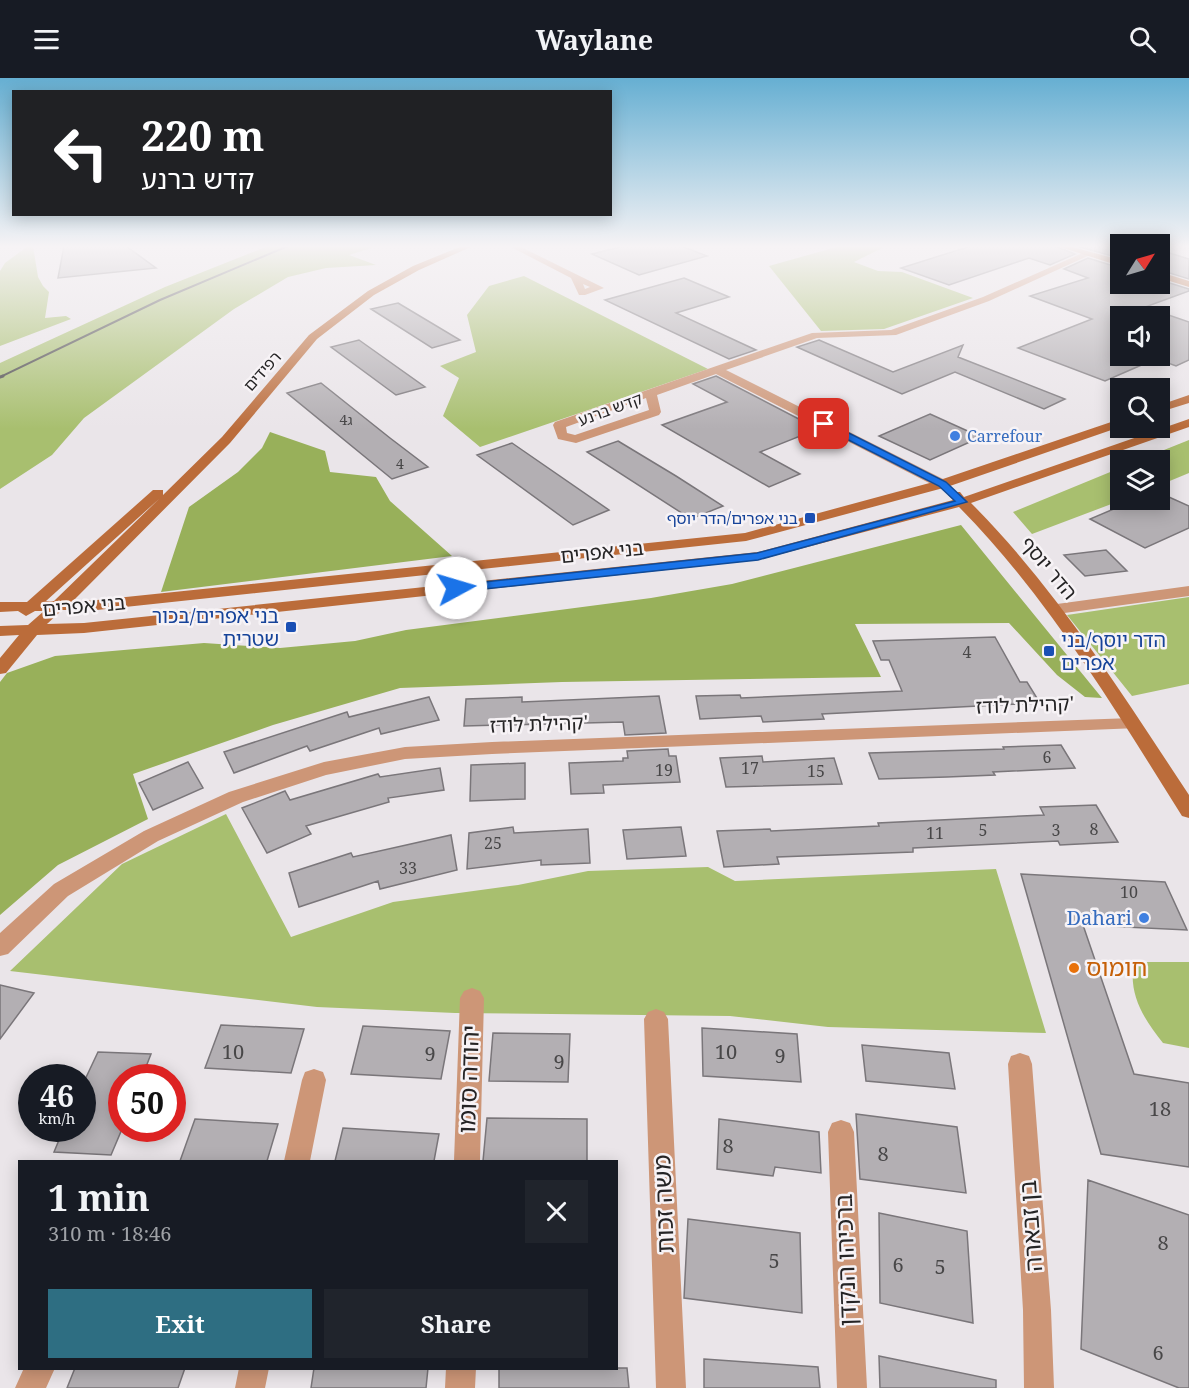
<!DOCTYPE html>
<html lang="en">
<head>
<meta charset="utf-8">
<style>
  body { margin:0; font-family:"Noto Serif","Noto Sans Hebrew",serif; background:#20242c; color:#f1f3f6; height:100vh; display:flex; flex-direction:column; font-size:22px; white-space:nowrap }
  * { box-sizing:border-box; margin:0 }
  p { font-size:20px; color:#9ea1a6 }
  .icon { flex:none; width:33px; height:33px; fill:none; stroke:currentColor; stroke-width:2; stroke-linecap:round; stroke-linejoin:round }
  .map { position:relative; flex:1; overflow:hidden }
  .sheet { position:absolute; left:18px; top:1082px; width:600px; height:210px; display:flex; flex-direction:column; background:#171b24; border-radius:0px; box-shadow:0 3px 15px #0003 }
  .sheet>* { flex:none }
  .guide { position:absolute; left:12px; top:12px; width:600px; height:126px; border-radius:0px; box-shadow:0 3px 15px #0003; background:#202124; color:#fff; overflow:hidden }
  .needle { width:39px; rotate:53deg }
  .controls { position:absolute; left:1110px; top:156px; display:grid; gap:12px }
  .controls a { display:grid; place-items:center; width:60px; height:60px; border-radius:0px; background:#171b24; box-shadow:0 3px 15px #0003; font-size:30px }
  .speed { position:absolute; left:18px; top:986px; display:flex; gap:12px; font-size:30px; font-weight:700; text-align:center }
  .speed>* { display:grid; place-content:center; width:78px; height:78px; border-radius:50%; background:#171b24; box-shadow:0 3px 15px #0003; line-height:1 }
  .speed small { font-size:15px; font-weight:400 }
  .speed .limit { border:9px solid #d22; background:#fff; color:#111 }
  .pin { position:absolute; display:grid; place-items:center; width:51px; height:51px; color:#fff; margin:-26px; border-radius:12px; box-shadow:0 3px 9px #0006 }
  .me { position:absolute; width:66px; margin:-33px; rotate:84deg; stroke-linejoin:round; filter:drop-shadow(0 0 4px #0008) }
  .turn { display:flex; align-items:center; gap:21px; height:126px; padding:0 30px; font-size:27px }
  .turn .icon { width:78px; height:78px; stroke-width:2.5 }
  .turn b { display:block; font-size:42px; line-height:51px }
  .round { display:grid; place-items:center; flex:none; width:63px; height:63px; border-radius:0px; background:#20242c }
  .summary { display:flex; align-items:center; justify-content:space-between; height:102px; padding:0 30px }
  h1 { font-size:36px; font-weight:700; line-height:45px }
  .action { display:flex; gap:12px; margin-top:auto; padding:12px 30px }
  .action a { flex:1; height:69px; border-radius:0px; background:#2e6e82; color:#fff; font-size:24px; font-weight:700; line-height:69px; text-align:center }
  .action a+a { background:#20242c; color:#f1f3f6 }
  header { display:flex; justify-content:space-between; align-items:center; height:78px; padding:0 30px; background:#171b24; font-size:27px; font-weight:700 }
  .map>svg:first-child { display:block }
  .green { fill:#a8bf6f }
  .forest { fill:#98b05a }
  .building { fill:#b3afb3; stroke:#7a767a; stroke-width:1.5 }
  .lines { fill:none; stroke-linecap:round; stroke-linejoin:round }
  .street { fill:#cd9677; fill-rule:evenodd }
  .secondary { fill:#bb6c3a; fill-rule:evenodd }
  .rail-far1 { stroke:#454345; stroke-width:2 }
  .rail { stroke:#454345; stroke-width:3 }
  .route { fill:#1a73e8; stroke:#114b97; stroke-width:1.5 }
  .shop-dot { fill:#3f7fe0; stroke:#f7f3f6; stroke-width:2 }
  .transit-dot { fill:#1a4fb4; stroke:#f7f3f6; stroke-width:2 }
  .food-dot { fill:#e8710a; stroke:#f7f3f6; stroke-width:2 }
  .labels { text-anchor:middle; stroke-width:5; stroke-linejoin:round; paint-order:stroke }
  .far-number-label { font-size:14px; fill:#484748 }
  .far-street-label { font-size:16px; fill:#252425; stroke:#f7f3f6 }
  .far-shop-label { font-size:16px; fill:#366cbe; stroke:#f7f3f6; text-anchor:start }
  .far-transit-label { font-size:16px; fill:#164399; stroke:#f7f3f6; text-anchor:end }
  .number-label { font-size:16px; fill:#484748 }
  .street-label { font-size:20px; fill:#252425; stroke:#f7f3f6 }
  .transit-label { font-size:20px; fill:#164399; stroke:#f7f3f6; text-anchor:end }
  .shop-label { font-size:20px; fill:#366cbe; stroke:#f7f3f6; text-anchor:end }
  .near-number-label { font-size:20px; fill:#484748 }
  .near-food-label { font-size:24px; fill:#c56008; stroke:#f7f3f6; text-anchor:start }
  .near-street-label { font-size:24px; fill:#252425; stroke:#f7f3f6 }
</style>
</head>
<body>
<header><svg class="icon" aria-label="menu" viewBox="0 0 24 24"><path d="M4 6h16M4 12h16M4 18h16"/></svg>Waylane<svg class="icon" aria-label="search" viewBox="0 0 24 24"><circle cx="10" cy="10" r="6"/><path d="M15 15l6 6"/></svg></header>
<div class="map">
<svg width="1189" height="1310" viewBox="0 0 1189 1310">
  <rect width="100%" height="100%" fill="#eae5e9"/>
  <path class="green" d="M28,168H33L38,199L43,208L49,214L45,240L66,238L71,241L0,268V193L5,185Z
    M268,168H377L349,177L376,187L326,190L288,199L234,231L84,340L52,377L0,411V285L165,209Z
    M840,168H886L854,184L878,193L902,194L973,220L884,251L821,253L769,188Z
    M524,198L708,291L480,369L443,338L459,300L440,288L476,274L467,237L489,208Z
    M1189,362V395L1160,407V382H1139Z
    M1120,390V422H1122L1032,456L1013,434Z
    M1189,519V606L1132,618L1067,537Z
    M226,736L291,859L393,824L518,807L588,793L708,789L735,803L996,791L1046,955L828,949L730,938L455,935L317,929L10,893L122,786Z
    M1134,884H1189V970L1163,965C1143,940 1128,916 1134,884Z"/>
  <path class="forest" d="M270,354L325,373L330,394L376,399L390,423L452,478L161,514L189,429L238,394L262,370Z
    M961,447L1102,620L1085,619L1057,597L1009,545L855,546L881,599L562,604L400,610L273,647L133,696L148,741L58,787L0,837V604L7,595L55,578L204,565L280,570L355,563L406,552L651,520L732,506Z"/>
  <path class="building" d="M64,168H126L156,190L58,200Z
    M624,168H681L707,178L639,197L592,176Z
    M971,168H1055L1075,176L1050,187L1029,180L949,207L901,190Z
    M1076,168H1120V180Z
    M1160,172L1189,181V201L1160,192Z
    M1088,180L1120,190V206H1160V202L1189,211V213L1129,235L1120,232V278H1160V234L1189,244V282L1176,288L1160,282V279L1105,303L1018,270L1092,241L1030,218L1088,200L1064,191Z
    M684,200L729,219L676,235L756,272L729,281L605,222Z
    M398,225L460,262L432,270L371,231Z
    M359,262L425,309L396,317L331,269Z
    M819,262L893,294L963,267L958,279L1065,321L1044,331L955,294L902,316L797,269Z
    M716,298L818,351L760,374L800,396L769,409L662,347L727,324L693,306Z
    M321,305L390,360L428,389L392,401L287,315Z
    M930,336L981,359L930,382L879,358Z
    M618,363L676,398L723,428L691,441L587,374Z
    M512,365L609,432L573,447L477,377Z
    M1160,415L1189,428V450L1145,470L1090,441L1135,422H1160Z
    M1106,472L1127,493L1085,498L1064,477Z
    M995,559L1020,604H1027L1040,625L822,636L824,641L763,644L761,638L700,641L696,618L740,617L741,620L902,613L889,582H881L873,563Z
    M659,618L666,655L625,657L623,644L464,648L466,621L522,619V624Z
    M429,619L439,642L381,656L379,650L310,673L307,668L234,695L224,674L347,634L349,639Z
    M1061,667L1075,690L993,694L995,697L947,699L879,701L869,675L1004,671L1003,669Z
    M668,671L669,678H676L680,704L603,707L604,715L571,716L569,685L623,683V680H628L627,673Z
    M762,678L763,684L834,680L842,706L726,709L720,680Z
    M188,684L203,710L153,732L139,705Z
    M525,685V721L470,723L471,687Z
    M440,690L444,712L388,720L389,724L306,748L311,756L267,775L242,730L285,713L290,722L378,696L380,699Z
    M1096,727L1118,764L1060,767L1058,763L913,770V774L777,779L779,786L724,789L717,753L770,751L771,753L879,748L878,745L1044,737L1040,729Z
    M513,749L514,755L588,751L590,785L541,787V782L467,791L469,755Z
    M681,749L686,778L627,781L623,752Z
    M451,757L457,792L380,811L378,803L299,829L289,795L351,775L353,779Z
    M1021,796L1165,804L1187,852L1083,847L1134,996L1189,1005V1089L1101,1076Z
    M0,907L34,915L0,961Z
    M221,947L304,951L291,995L205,990Z
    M363,948L450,953L441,1001L351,996Z
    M702,950L797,956L801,1004L703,998Z
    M493,955L570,956L568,1004L489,1003Z
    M862,967L949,975L955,1011L866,1003Z
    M98,974L151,976L142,999H122V1051L111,1077L54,1074L64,1050H82V1008Z
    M856,1036L957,1049L966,1115L860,1101Z
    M487,1040L587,1041V1083H483Z
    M195,1041L278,1046L267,1083H180Z
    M719,1041L819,1054L821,1095L775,1089L773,1098L717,1091Z
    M343,1050L439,1056L434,1083H335Z
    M1088,1102L1189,1137V1310H1179L1081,1271Z
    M879,1135L967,1153L973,1245L880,1225Z
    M688,1141L800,1155L802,1235L684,1220Z
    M879,1278L996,1302V1310H880Z
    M704,1281L818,1289L820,1310H704Z
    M75,1290H185L178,1310H67Z
    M314,1290H428L426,1310H311Z
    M499,1290H627L629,1310H499Z"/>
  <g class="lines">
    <path class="street" d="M509,168H519L604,210L585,217H579L571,200ZM583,206L590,209L585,211Z
      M1085,174L1092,176L989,223L896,257L817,260L726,292L947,403L949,406L947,409H937L716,296L657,317L661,334L659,337L576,365L558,361L553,347L555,344L812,255L891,252L983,219ZM646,320L649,332L575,357L567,355L566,349Z
      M1189,508V518L1057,536L1049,531L1057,526Z
      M1132,640L1138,642L1141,646L1138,650L492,676L405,681L326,697L243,724L158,763L68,818L8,876L0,878V855L54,806L144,753L229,714L324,684L405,669L492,664Z
      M472,910L480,913L484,920L480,1083H454L460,920L464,913Z
      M656,931L664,934L668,941L686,1310H656L644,941L648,934Z
      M1020,975L1029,978L1032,986L1051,1232L1054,1310H1024L1023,1232L1008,986L1011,978Z
      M314,991L323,994L326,1002L310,1083H284L302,1002L305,994Z
      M841,1042L850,1045L854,1054L867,1310H837L828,1054L832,1045Z
      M24,1290H55L46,1310H15Z
      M239,1290H269L265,1310H235Z
      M446,1290H476L475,1310H445Z"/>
    <path class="secondary" d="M462,168H473L419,192L374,217L317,261L230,365L73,523L97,522L745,455L937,403L1120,341V349L947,409L746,463L97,532H62L47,546L84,545L758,474L953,422L948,417L950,414H960L964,419L1189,341V349L971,425C1058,512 1122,616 1189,717V740L1182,738C1114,630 1049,520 959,429L758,482L84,555L37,557L6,595L0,596V580L19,557L0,558V548L28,547L44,533H35L26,538L18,533L0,534V524H27L153,412H163V417L222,359L309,257L368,213L413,188ZM159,421L54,523H46Z
      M1057,168H1069L1120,182V188Z
      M1160,194L1189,203V209L1160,200Z
      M1189,317V325L1160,334V327Z"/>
    <path class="rail-far1" d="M0,299L160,222L288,168"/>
    <path class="rail" d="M0,299L3,298"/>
  </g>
  <linearGradient id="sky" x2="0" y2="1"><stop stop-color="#66afd2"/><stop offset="0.48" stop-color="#f6f3f5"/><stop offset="1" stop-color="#f6f3f5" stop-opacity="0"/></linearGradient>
  <rect width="1189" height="351" fill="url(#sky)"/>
  <path class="route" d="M821,344H827L946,404L967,424L758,482L456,514L450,510L456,507L757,475L955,423L939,408L821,348Z"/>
  <g class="shop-dot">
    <circle cx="955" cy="358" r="6"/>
    <circle cx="1144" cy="840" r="6"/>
  </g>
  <g class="transit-dot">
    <rect x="804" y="434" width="12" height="12" rx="3"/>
    <rect x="285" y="543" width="12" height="12" rx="3"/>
    <rect x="1043" y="567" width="12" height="12" rx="3"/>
  </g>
  <circle class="food-dot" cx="1074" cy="890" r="6"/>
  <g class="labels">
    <g class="far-number-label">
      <text x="346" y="347">4ג</text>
      <text x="400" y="391">4</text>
    </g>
    <g class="far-street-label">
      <text transform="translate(262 293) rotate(-48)" y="6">רפידים</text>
      <text transform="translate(610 331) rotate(-20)" y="6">קדש ברנע</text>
    </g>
    <g class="far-shop-label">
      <text x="967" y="364">Carrefour</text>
    </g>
    <g class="far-transit-label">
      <text x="798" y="446">בני אפרים/הדר יוסף</text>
    </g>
    <g class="number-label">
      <text x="967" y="580">4</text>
      <text x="1047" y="685">6</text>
      <text x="750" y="696">17</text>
      <text x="664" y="698">19</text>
      <text x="816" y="699">15</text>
      <text x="1094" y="757">8</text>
      <text x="983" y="758">5</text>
      <text x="1056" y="758">3</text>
      <text x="935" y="761">11</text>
      <text x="493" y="771">25</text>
      <text x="408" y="796">33</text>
      <text x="1129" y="820">10</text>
    </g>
    <g class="street-label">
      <text transform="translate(602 474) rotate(-6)" y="7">בני אפרים</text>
      <text transform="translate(1049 490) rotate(50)" y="7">הדר יוסף</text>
      <text transform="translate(84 528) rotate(-5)" y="7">בני אפרים</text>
      <text transform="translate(1025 627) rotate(-2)" y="7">קהילת לודז'</text>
      <text transform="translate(539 646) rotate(-2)" y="7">קהילת לודז'</text>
    </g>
    <g class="transit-label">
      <text x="279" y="545">בני אפרים/בכור<tspan x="279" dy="23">שטרית</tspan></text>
      <text x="1061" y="569" text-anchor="start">הדר יוסף/בני<tspan x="1061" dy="23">אפרים</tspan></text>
    </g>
    <g class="shop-label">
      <text x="1132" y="847">Dahari</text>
    </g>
    <g class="near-number-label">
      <text x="233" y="981">10</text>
      <text x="726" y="981">10</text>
      <text x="430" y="983">9</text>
      <text x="780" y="985">9</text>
      <text x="559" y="991">9</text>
      <text x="1160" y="1038">18</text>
      <text x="728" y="1075">8</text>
      <text x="883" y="1083">8</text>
      <text x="1163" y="1172">8</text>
      <text x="774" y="1190">5</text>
      <text x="898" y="1194">6</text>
      <text x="940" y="1196">5</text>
      <text x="1158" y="1282">6</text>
    </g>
    <g class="near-food-label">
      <text x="1086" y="898">חומוס</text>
    </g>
    <g class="near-street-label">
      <text transform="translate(469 1001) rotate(-88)" y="8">יהודה סומו</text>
      <text transform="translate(664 1126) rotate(-92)" y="8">משה זכות</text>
      <text transform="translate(1031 1148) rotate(-94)" y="8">בן זבארה</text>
      <text transform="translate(846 1182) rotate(-92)" y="8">ברכיהו הנקדן</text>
    </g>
  </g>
</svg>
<div class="controls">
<a><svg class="needle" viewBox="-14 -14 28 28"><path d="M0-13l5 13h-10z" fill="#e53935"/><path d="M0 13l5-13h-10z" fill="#9ea1a6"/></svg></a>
<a><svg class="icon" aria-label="sound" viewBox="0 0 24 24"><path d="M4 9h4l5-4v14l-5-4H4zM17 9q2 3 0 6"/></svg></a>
<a><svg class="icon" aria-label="search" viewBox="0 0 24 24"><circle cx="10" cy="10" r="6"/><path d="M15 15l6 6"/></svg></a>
<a><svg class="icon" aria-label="layers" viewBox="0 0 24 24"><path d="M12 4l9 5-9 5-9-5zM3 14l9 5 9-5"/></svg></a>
</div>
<div class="speed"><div>46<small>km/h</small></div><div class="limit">50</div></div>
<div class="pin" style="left:824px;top:346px;background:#d93025"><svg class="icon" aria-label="arrive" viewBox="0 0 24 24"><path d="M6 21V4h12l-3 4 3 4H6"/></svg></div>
<svg class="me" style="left:456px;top:510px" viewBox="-20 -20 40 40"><circle r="19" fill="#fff"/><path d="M0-13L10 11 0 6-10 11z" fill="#1a73e8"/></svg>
<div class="guide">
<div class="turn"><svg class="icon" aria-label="left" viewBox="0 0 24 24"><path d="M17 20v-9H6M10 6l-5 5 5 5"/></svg><div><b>220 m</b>קדש ברנע</div></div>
</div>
<section class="sheet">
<div class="summary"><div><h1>1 min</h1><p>310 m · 18:46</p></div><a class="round"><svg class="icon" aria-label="close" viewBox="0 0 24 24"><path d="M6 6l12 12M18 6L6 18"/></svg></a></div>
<div class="action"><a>Exit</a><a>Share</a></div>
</section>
</div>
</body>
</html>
